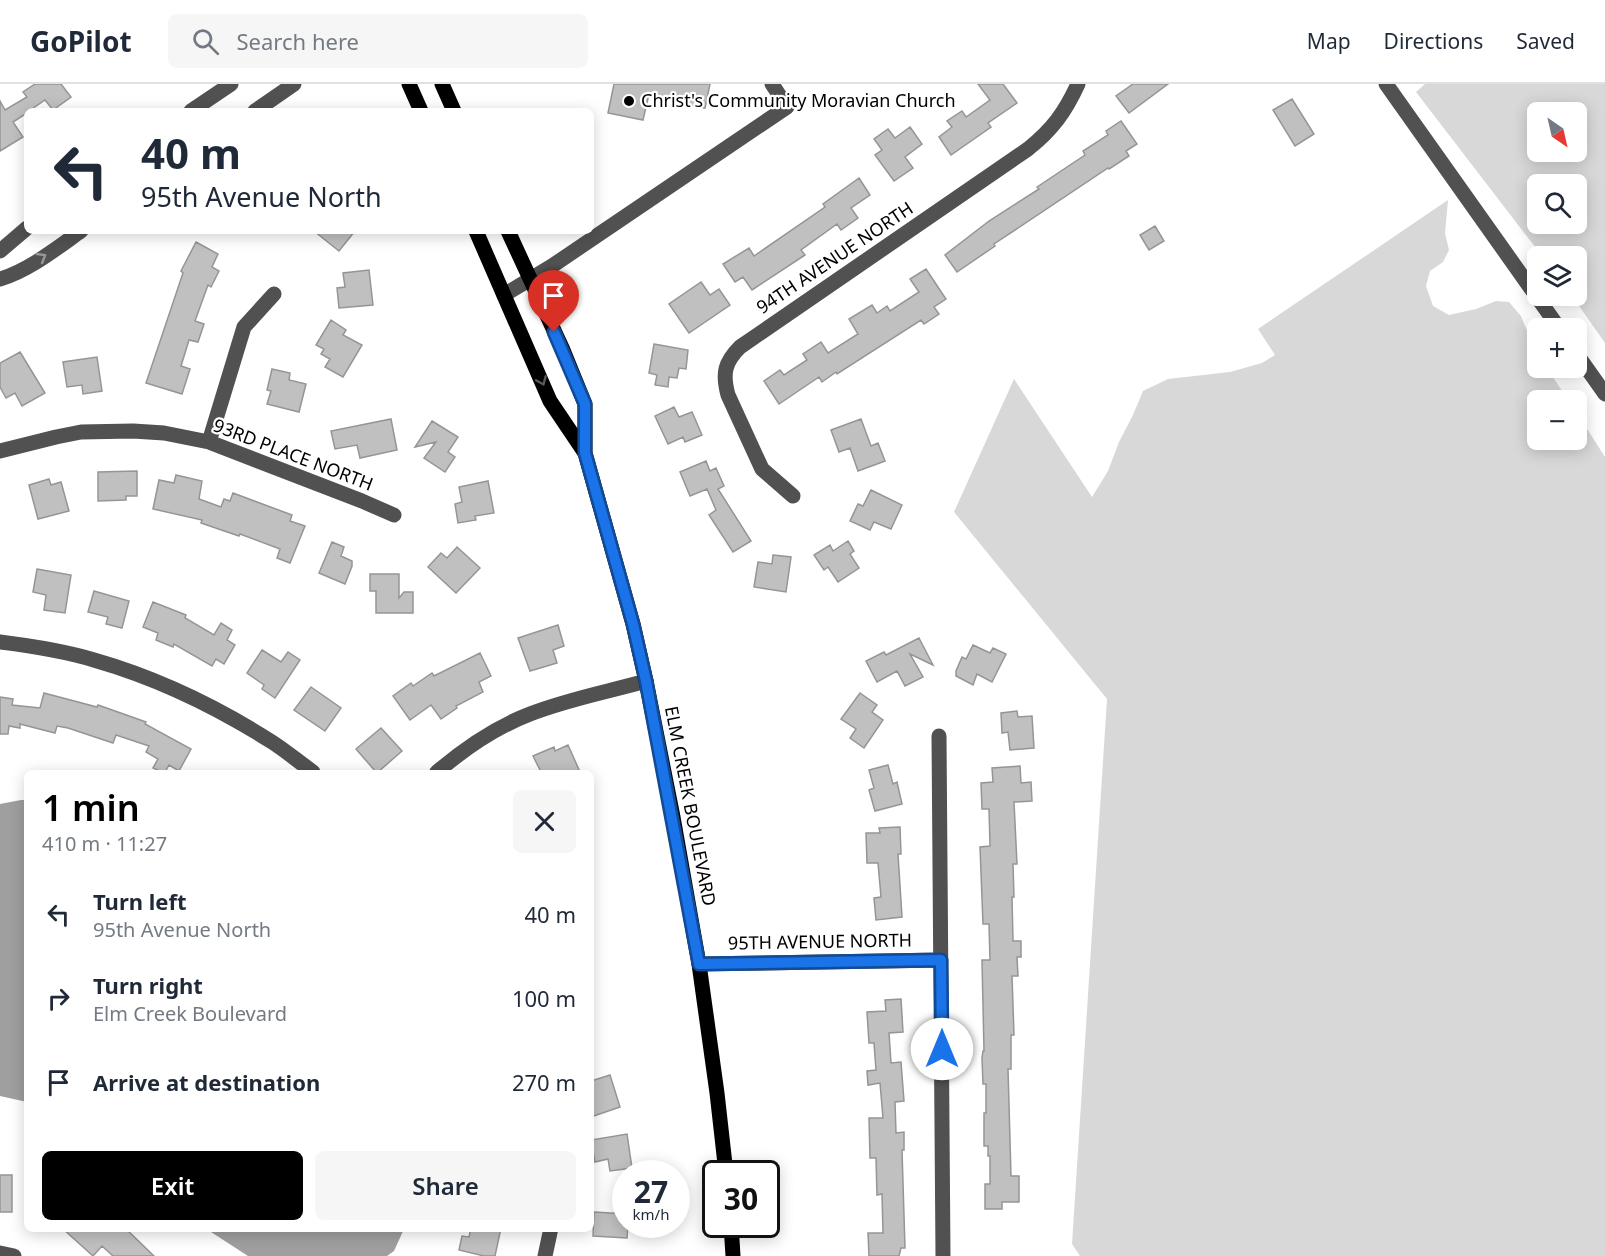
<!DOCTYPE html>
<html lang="en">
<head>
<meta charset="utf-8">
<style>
  body { margin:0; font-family:"Noto Sans",sans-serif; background:#f6f6f7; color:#1f2937; height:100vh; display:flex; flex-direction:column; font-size:22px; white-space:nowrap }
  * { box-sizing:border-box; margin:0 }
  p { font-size:20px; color:#747a83 }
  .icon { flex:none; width:33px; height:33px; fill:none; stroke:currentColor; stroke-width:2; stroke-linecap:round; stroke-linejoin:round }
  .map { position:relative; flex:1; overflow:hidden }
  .drawer { position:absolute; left:24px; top:686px; width:570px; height:462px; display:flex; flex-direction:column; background:#fff; border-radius:9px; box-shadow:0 3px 15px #0003 }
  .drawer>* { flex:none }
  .hud { position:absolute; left:24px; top:24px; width:570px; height:126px; border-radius:9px; box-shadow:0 3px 15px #0003; background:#fff; color:#1f2937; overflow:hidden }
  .needle { width:39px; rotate:146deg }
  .tools { position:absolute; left:1527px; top:18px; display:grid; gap:12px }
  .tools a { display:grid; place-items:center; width:60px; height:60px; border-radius:9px; background:#fff; box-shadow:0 3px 15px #0003; font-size:30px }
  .speed { position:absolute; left:612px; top:1076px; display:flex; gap:12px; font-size:30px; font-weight:700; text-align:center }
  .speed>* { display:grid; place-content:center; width:78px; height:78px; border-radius:50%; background:#fff; box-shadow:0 3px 15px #0003; line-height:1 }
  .speed small { font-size:15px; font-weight:400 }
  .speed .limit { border:3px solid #111; border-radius:9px; background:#fff; color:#111 }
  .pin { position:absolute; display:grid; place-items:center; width:51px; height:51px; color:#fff; margin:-62px -26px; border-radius:50% 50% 50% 0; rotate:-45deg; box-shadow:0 0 6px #0007 }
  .pin .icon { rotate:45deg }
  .me { position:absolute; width:66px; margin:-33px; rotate:0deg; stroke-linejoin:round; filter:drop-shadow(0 0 4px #0008) }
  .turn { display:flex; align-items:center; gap:21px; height:126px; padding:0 18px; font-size:27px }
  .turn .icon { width:78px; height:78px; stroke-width:2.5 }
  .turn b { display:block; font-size:42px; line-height:51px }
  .round { display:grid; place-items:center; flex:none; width:63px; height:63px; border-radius:9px; background:#f6f6f7 }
  .head { display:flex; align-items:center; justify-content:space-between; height:102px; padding:0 18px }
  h1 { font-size:36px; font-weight:600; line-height:45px; color:#000 }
  .button { display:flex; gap:12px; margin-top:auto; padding:12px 18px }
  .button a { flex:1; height:69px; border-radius:9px; background:#000; color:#fff; font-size:24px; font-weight:600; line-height:69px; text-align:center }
  .button a+a { background:#f6f6f7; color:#1f2937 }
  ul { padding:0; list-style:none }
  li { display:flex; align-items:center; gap:18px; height:84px; padding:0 18px }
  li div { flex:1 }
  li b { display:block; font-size:22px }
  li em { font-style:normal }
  header { display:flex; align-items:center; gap:36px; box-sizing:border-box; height:84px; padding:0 30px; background:#fff; border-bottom:2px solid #e0e1e3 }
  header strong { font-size:28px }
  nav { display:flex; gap:33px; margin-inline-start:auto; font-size:21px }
  .search { width:420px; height:54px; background:#f6f6f7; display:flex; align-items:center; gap:15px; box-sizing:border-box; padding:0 21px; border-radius:9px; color:#747a83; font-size:22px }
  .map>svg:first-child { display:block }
  .green { fill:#d8d8d8; fill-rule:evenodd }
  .water { fill:#9f9f9f }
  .building { fill:#c0c0c0; stroke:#959595; stroke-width:1.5 }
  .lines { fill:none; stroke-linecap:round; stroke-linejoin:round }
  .minor { stroke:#515151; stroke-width:15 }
  .major { stroke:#000; stroke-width:15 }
  .oneway { stroke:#979797 }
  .oneway2 { stroke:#595959 }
  .route-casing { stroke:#114b97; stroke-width:15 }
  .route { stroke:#1a73e8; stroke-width:10 }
  .poi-dot { fill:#000; stroke:#fff; stroke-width:2 }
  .labels { text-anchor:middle; stroke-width:4.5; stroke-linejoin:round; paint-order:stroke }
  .poi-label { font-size:18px; fill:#000; stroke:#fff; text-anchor:start }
  .street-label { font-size:18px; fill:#000; stroke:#fff }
</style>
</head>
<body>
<header>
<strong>GoPilot</strong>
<div class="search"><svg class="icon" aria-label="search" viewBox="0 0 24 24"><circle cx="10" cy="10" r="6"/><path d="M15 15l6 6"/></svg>Search here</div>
<nav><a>Map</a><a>Directions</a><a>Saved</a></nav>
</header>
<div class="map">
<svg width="1605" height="1172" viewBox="0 0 1605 1172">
  <rect width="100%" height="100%" fill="#fff"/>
  <path class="green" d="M1425,0H1605V259L1572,212H1576V172H1542L1416,8ZM1538,28H1576V68H1538ZM1538,100H1576V140H1538Z
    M1448,116L1445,149L1449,166L1443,178L1430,187L1426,202L1433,222L1449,231L1476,225L1496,217L1509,218L1521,232L1528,249V255L1537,269L1538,284H1547L1568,316H1538V356H1576L1577,329L1605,373V1172H1080L1072,1160L1107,615L954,428L1014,295L1092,413L1108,387L1119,358L1133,331L1143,307L1168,295L1230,288L1262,279L1275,271L1258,245Z"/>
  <path class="water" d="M21,716H27V1018L0,1012V720Z
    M208,1145H404L394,1167L387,1172H248L211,1148Z"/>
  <path class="building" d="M35,0H61L71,13L53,26L45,16L29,27H27V29L13,38L23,53L0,67V17L5,26L27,13L23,8Z
    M614,0H710L705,24L677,18V16L649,10L643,36L608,29Z
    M978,0H1003L1017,19L988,39L991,43L951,71L939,53L952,43L947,37L962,27L966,33L990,16Z
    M1133,0H1168L1129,29L1116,12Z
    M1292,15L1314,50L1295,62L1273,26Z
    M1121,37L1137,60L1126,67L1129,72L1109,85L1108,84L994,160L995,162L957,188L945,171L989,137L1039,105L1037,103L1085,71L1083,67L1108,51L1106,47Z
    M910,43L922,60L905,73L913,84L894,97L875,71L882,66L874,55L888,45L895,54Z
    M859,94L870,111L851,124L858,134L841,146L837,140L801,166L805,171L752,206L743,193L735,198L723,180L749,164L754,172L825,123L823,120Z
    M1155,142L1164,157L1149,166L1140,151Z
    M314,147H355L339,167Z
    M196,158L218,170L212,183L219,187L211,203L208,201L195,237L204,240L198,258L189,256L181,282L190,285L182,310L146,299L183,189L181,187Z
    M926,185L946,215L934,223L939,230L924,240L921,236L837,290L836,288L822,298L819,293L779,320L764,297L780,286L784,291L807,276L803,270L821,258L828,269L858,250L849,235L872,221L877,229L887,222L890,227L919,208L910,195Z
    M369,186L373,221L339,224L337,204L345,203L343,189Z
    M701,198L710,211L719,205L730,221L689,249L669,220Z
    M331,236L346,246L343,251L362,261L343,293L325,283L330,275L321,270L324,265L316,261Z
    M654,260L688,266L686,285L679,284L677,294L669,293L668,303L655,301L657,291L649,289Z
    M20,268L45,309L22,322L15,309L6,314L0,303V279Z
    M97,273L102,307L83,310L82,301L67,303L63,278Z
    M272,285L290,289L289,296L306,300L299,328L267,320L271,307L267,306Z
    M674,323L679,333L692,328L702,351L685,358L683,353L668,360L655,332Z
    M391,335L397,366L360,374L357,361L335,365L331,347Z
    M861,335L871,362L878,359L885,377L858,387L850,364L839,368L831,346Z
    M432,337L458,353L448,368L455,373L445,388L424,374L436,358L415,363Z
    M706,377L710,387L716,384L724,402L718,405L751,457L733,468L709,431L716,426L707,405L690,412L680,388Z
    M137,387V412H126V416L98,417V388Z
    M176,391L202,397L199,415L221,423L224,415L230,417L233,409L292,431L290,437L305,442L290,479L277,474L280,465L240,450L239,452L201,439L202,436L153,425L159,396L174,399Z
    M49,395L51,401L61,398L69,427L38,435L29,401Z
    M488,397L494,429L475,432L476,436L458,439L455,420L462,418L459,403Z
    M871,406L902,421L891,445L874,438L870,446L850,437L858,420L863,422Z
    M848,457L854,467L850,470L859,484L838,498L828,483L824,486L814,471L830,461L833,467Z
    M332,458L344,463L341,472L352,477V482L345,500L319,489Z
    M457,463L480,484L456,509L428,483L441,469L447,474Z
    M773,471L791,473L786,508L754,503L758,478L772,480Z
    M37,485L71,491L65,529L44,526L46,511L33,508Z
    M370,490H399V514L404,508H413V529H376V507H370Z
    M94,507L129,517L122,544L106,540L108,533L88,528Z
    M153,518L186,531L185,534L214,551L221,539L232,546L227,556L235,561L224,580L216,575L212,582L174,560L173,563L156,556L158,549L143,543Z
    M558,541L564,562L553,566L557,579L530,587L518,554Z
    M919,554L933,581L910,570L923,593L905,602L897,587L877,598L866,577L884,568L886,571Z
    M973,561L990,569L993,564L1006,570L992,598L977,590L973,601L956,592V587L962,573L966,575Z
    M262,566L281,578L288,568L300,576L275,614L262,605L264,601L247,589Z
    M480,569L491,592L479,598L483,608L456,622L457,624L441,635L431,621L410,636L393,612L411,599L413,602L432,589L434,592Z
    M311,603L341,624L325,647L294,626Z
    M44,609L97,623L98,621L146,638L145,640L191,665L179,687L169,681L165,688H162L153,684L158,675L146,668L149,662L116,651L113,659L68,644L57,642L55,649L20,640V644L9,642L8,650H0V613L13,615L12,621L40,624Z
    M860,609L877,621L872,628L883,636L864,664L850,654L856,645L841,635Z
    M1017,627L1018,633L1032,632L1034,664L1010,666L1008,648L1002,649L1001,629Z
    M381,644L402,667L378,688H376L356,665Z
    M568,661L580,688H541L533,672L554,663L555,667Z
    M888,681L893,700L897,698L902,720L875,727L869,706L874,704L869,686Z
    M1020,682L1021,699L1031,698L1032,717L1014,718L1017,780H1013L1014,813H1012L1013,857H1021V873H1017L1018,892H1012L1014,951H1011V985H1008L1011,1092H1019V1118H1002V1125H985V1100H990V1072H988V1062H984V1029H986V1000H983L982,974L983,967H984L982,876H990L989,840H983L980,763L990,762L989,725H982L981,699L993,698L992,684Z
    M900,743L901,770H898L902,833L876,836L874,814L881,813L878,779H867L866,749H880L879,744Z
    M901,915L903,948L889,949L891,979L901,978L904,1017L895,1018L896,1049L904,1048V1066H902L905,1164H901L899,1172H869L868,1149H883L882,1110L877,1111L876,1074H870L869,1034H883L880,999L868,1001L867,987L876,986L874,959H869L867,928L886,927L885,916Z
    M610,991L620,1023L591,1033V997Z
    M627,1050L632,1084L610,1087L608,1075L595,1078L591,1056Z
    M0,1091H12V1128H0Z
    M594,1128L626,1130V1140H628L627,1154L593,1152Z
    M62,1144H125L154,1172H113L102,1162L93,1172Z
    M471,1144H501L495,1172H484L459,1166L462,1152L469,1153Z"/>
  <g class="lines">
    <path class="minor" d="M1386,0L1559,244
      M191,27L231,0
      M255,27L294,0
      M0,167L27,144
      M0,195C28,187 57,164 81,147
      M504,211L552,182L787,23L772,0
      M1576,269L1605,310
      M209,358L244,243L274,210
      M0,367L56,353L81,348L133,347L164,349L209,358L362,417L394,431
      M793,412L762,385L728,311C722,289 725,278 740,263L1028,65C1053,45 1065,28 1078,0
      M0,558C32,562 64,567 94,576C157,594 217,623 272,658C286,667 299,678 313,688
      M939,652L943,1172
      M437,688C464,665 496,643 530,630C568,615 607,608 646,597
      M699,880L941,876
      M0,1169L14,1172
      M545,1172L551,1144"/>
    <path class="major" d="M409,0L421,27
      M442,0L454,27
      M476,147L550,317L585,369
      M508,147L563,266L585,320V369L633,540L646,597L673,733L699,880L717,1009L726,1089
      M731,1140L733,1172"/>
  </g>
  <defs><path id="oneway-chevron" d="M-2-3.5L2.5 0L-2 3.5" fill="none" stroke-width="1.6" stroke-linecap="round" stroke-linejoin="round" transform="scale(1.5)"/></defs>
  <use class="oneway" href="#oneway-chevron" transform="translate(42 173) rotate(-31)"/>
  <use class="oneway2" href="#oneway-chevron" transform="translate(542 297) rotate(67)"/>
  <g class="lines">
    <defs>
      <path id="route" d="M554,248L585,320V369L633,540L646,597L699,880L941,876L942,965"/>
    </defs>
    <use href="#route" class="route-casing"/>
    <use href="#route" class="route"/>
  </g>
  <circle class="poi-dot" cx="629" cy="17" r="6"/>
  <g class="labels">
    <g class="poi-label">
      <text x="641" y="23">Christ's Community Moravian Church</text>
    </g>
    <g class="street-label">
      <text transform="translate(835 174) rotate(-34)" y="6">94TH AVENUE NORTH</text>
      <text transform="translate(293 371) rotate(21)" y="6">93RD PLACE NORTH</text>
      <text transform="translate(690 722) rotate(79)" y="6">ELM CREEK BOULEVARD</text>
      <text transform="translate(820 858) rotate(-1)" y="6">95TH AVENUE NORTH</text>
    </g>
  </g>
</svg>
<div class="tools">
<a><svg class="needle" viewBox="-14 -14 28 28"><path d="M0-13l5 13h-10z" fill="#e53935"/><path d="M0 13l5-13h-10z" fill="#747a83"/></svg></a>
<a><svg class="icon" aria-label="search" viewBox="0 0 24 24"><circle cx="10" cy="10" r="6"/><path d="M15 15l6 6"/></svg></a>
<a><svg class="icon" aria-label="layers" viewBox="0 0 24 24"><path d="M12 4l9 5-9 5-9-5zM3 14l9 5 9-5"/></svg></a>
<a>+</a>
<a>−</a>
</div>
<div class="speed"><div>27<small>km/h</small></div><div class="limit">30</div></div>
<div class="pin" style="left:554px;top:248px;background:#d93025"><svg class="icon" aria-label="arrive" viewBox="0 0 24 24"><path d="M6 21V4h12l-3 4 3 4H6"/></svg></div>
<svg class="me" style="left:942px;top:965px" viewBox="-20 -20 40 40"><circle r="19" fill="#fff"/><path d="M0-13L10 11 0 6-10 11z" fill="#1a73e8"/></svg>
<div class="hud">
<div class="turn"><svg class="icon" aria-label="left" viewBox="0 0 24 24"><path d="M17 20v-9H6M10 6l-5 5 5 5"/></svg><div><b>40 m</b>95th Avenue North</div></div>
</div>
<section class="drawer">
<div class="head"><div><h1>1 min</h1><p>410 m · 11:27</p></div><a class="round"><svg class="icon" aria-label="close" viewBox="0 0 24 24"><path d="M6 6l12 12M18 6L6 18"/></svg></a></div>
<ul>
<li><svg class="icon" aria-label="left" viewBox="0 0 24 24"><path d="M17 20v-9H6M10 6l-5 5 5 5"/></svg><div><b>Turn left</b><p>95th Avenue North</p></div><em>40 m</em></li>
<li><svg class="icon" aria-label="right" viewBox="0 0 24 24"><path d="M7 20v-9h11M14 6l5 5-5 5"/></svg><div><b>Turn right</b><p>Elm Creek Boulevard</p></div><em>100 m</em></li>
<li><svg class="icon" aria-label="arrive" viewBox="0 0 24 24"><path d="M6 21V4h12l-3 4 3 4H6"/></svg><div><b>Arrive at destination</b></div><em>270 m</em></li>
</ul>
<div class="button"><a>Exit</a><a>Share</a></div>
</section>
</div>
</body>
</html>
